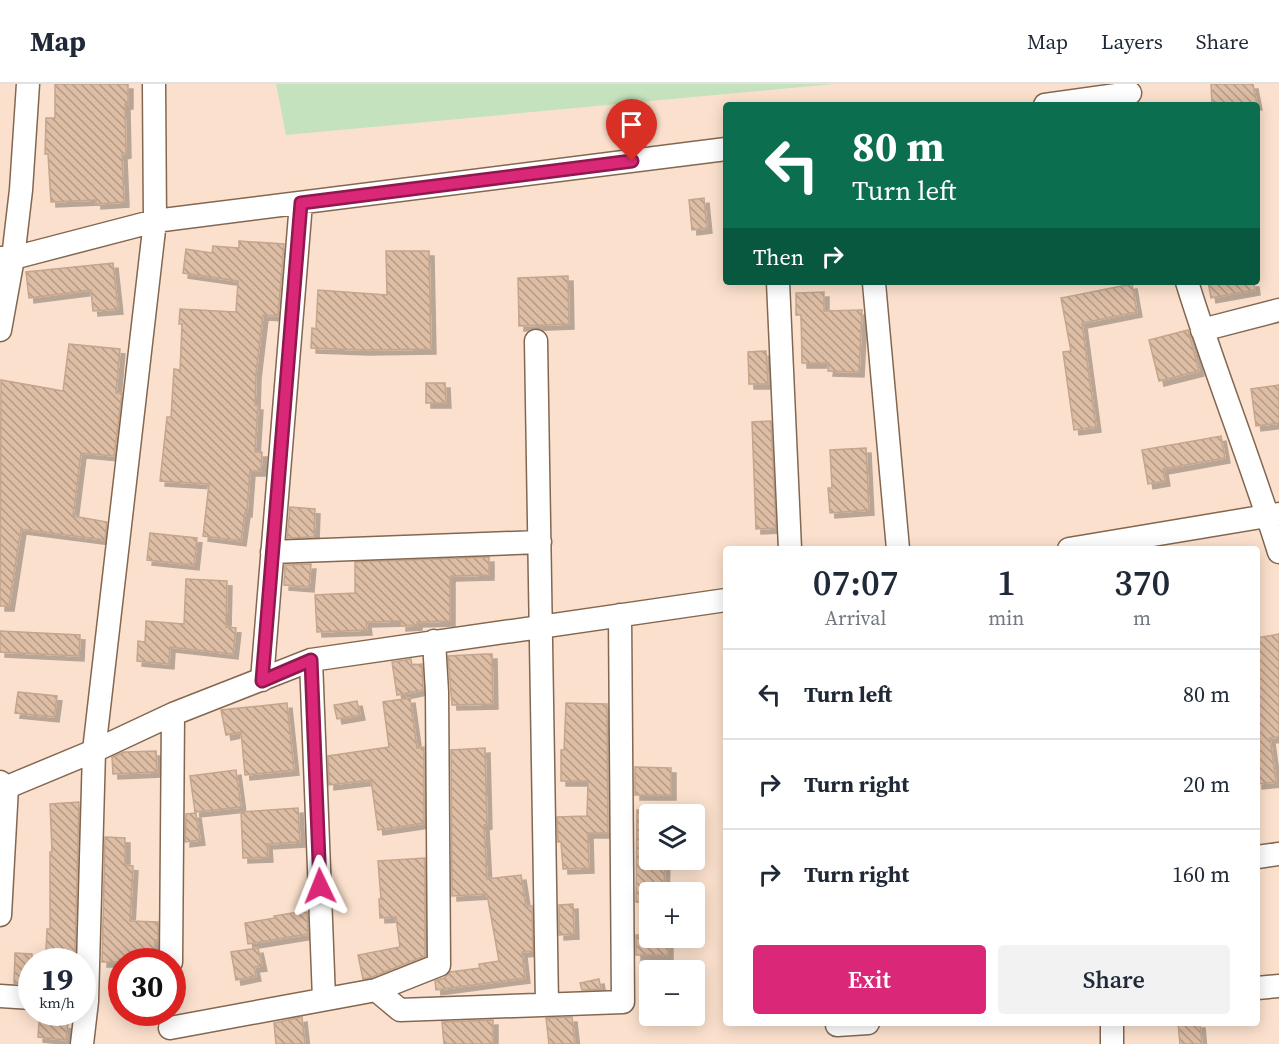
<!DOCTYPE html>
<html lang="en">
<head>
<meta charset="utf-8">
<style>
  body { margin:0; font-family:"Source Serif 4",serif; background:#f2f2f3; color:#1f2937; height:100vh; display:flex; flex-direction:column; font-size:22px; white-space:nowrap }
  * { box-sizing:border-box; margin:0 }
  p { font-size:20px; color:#747a83 }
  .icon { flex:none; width:33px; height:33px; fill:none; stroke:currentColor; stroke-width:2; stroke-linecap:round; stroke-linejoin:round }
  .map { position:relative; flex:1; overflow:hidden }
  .drawer { position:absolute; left:723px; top:462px; width:537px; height:480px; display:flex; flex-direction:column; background:#fff; border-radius:6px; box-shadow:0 3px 15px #0003 }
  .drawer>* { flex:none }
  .guide { position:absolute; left:723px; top:18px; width:537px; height:183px; border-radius:6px; box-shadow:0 3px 15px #0003; background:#0b6e4f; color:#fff; overflow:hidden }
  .buttons { position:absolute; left:639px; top:720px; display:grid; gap:12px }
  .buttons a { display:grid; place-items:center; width:66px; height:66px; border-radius:6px; background:#fff; box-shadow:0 3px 15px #0003; font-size:30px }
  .speed { position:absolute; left:18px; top:864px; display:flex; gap:12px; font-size:30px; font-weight:700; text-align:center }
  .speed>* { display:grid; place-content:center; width:78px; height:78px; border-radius:50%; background:#fff; box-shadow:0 3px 15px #0003; line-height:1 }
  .speed small { font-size:15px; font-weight:400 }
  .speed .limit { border:9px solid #d22; background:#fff; color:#111 }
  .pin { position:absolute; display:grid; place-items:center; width:51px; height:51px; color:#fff; margin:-62px -26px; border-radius:50% 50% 50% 0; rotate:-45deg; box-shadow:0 0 6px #0007 }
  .pin .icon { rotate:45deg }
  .me { position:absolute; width:66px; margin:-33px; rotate:358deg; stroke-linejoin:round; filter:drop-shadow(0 0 4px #0008) }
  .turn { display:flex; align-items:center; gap:21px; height:126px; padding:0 30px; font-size:27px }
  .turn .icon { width:78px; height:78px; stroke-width:2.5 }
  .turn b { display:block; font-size:42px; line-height:51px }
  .then { display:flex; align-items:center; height:57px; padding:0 30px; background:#0003; gap:12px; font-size:22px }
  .eta { display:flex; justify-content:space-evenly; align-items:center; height:102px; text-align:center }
  .eta b { font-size:36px; font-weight:600; line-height:42px }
  .cta { display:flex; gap:12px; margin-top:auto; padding:12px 30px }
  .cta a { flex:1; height:69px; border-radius:6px; background:#db2777; color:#fff; font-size:24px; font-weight:600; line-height:69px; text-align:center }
  .cta a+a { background:#f2f2f3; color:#1f2937 }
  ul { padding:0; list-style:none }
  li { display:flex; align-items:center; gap:18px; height:90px; padding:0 30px; border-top:2px solid #e0e1e3 }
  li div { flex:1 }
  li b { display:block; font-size:22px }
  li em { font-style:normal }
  header { display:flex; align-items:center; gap:36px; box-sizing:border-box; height:84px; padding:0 30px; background:#fff; border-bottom:2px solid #e0e1e3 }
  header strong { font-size:28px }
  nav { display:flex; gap:33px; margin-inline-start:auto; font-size:21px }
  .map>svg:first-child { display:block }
  .pitch { fill:#c4e3bc }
  .building { fill:url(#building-back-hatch); stroke:#c4a58d; stroke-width:1.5; filter:url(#shadow) }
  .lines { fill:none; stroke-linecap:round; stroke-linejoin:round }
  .street-casing { stroke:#836750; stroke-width:25 }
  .street { stroke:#fff; stroke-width:22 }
  .route-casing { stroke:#8e194d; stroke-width:15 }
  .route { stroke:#db2777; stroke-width:10 }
</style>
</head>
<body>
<header>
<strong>Map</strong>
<nav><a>Map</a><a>Layers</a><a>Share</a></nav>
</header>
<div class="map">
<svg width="1279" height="960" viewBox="0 0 1279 960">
  <defs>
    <pattern id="building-back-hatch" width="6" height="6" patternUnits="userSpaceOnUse" patternTransform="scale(1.5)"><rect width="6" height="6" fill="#ddbda4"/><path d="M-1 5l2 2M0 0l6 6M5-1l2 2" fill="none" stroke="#b59a86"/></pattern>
    <filter id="shadow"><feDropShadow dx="5" dy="5" stdDeviation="0" flood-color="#0004"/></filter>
  </defs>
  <rect width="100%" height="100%" fill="#fbe1cd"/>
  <path class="pitch" d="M276,0H834L286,51Z"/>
  <path class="building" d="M55,0H128V20H125L126,69L122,70L124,118L96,120V116L51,118L48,70H45L46,34H55Z
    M1211,0H1253L1257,21H1212Z
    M704,114L707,144L692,146L689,116Z
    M239,157L284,160L278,232L263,231L256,290L255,321H258L255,368H262L261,387H250L247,428H245L241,457L203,452L209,400L160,397L167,333H171L174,285L180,286L182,240H179L180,225L236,228L238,197L183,189L186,165L212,169L213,162L239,164Z
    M386,167H429L431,265L364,266L311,264L312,244L316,245L318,206L387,211Z
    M113,179L118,225L93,227L91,206L29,214L26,188Z
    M568,192L569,240L519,242L518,194Z
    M1208,198H1254L1255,206L1211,214Z
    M1132,200L1137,228L1082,239L1096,343L1074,346L1063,268L1071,267L1061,214Z
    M824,208V227L862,226L859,288L828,287L829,279H802L801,231H796V209Z
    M1188,246L1199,287L1159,297L1149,256Z
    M69,260L120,265L116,309H122L114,372L81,369L73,432L107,438L105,456L21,445L9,522H0L1,296L63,307Z
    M766,267L768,300H749L748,268Z
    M426,299H445L446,319H426Z
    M1279,301V339L1256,342L1251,305Z
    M771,337L776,444L756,445L752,338Z
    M1221,352L1225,374L1163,385L1165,397L1148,400L1142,366Z
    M866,364L869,426L830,429L828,404H832L830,366Z
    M290,423L315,425L314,453L287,454Z
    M150,449L197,454L194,481L147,476Z
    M489,473V491L451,492L450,494V537L417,538V541L401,542V537L366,538L367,546L317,548L315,511L355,509V478Z
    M311,480L309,503L284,501L285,481Z
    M186,495L227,497L226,543L236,544L233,570L170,563L169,580L137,577L138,557L145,558L146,537L184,540Z
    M0,547L80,551L79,572L0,568Z
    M1279,550V653L1270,654L1276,698L1257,700V554Z
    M485,570H492L493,620L452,621L448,572Z
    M411,575L412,581L422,580L423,606L397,611L392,578Z
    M18,608L57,612L54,633L15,629Z
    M410,614L417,664L424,663V739L378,746L371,696L329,701L328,672L389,663L383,618Z
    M357,617L360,631L337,635L334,621Z
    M287,619L294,686L245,691L241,648L226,651L221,626Z
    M566,619L607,620L608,749H588L589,784L563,785L561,758H558L557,733L587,732L588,697H561V666H564Z
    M485,664L487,740L484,741L487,795L521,791L526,823L532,822L533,867L522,868L525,894L436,906L435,897L444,894L450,888L480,884L479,880L499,877L487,810L452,812L451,666Z
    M156,667L157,688L113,690L112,673L124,668Z
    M635,683L671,684V711H635Z
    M236,686L241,723L195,728L190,692Z
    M79,718L75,869L46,867L47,845H50V768H52L50,720Z
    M298,724L300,758L267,760L268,773L243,774L241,728Z
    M637,726H650V776H665L664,808H650V819L636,818Z
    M196,729L200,756L185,758L186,730Z
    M105,753L125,754V781L133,782L130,837L158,838V856H155V878H102Z
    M425,774V872L372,893L363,895L358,871L400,863L396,833L380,834L379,815H381L378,777Z
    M573,820L574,850L559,851V821Z
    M307,828L308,850L248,860L245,839L275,834L274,832L292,829Z
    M636,851H650V854H668V871H636Z
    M258,864L262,882L254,883L256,892L236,896L231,868Z
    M15,869L32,870V900L14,899Z
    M599,895L601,905L582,906L580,899Z
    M302,933L305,960H276L274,939Z
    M572,933L575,960H549L546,934Z
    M493,936V960H444L442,938Z
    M39,938L68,940L66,956L38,953Z
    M1178,939H1200L1202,960H1180Z"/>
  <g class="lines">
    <defs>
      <path id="street" d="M1045,21L1130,9
        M0,174H13L155,137L726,65
        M778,198L790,465
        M1187,198C1215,289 1251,377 1279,468
        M874,199L898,465
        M0,246L13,174L21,106L28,0
        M1202,246L1279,226
        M536,257L547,920
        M1069,465L1279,430
        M272,468L540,458
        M311,576L324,915
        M262,596L301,119
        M0,698L7,703L0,831
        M0,706L94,667L173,630L311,576L726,516
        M1257,773L1279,770
        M171,878L173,630
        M1257,904L1279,902
        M376,906L400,926L623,918L620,531
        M0,912L32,914
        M1112,939V960
        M837,941L868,939
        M170,944L376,906L439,881L437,608L434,557
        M82,960L87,917L94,667L155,137L154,0"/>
    </defs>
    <use href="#street" class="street-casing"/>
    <use href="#street" class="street"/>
  </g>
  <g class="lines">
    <defs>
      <path id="route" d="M320,802L311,576L262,597L301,119L632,77"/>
    </defs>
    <use href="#route" class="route-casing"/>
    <use href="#route" class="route"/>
  </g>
</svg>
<div class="buttons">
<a><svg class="icon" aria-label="layers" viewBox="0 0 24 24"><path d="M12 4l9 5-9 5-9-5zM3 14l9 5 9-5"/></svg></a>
<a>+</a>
<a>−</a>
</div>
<div class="speed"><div>19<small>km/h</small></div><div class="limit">30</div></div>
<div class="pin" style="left:632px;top:77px;background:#d93025"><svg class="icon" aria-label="arrive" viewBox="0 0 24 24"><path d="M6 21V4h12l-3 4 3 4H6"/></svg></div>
<svg class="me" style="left:320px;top:802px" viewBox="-20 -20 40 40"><path d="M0-17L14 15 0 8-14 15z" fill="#db2777" stroke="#fff" stroke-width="4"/></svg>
<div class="guide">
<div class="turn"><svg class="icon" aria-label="left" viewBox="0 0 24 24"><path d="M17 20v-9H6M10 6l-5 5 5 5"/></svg><div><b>80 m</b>Turn left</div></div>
<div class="then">Then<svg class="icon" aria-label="right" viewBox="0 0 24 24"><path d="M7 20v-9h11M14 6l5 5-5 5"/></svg></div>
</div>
<section class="drawer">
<div class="eta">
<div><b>07:07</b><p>Arrival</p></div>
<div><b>1</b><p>min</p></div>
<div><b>370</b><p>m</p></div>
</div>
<ul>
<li><svg class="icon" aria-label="left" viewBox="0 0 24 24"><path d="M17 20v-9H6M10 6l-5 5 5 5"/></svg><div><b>Turn left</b></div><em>80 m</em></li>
<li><svg class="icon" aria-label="right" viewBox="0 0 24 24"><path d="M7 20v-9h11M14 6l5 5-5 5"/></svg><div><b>Turn right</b></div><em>20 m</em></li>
<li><svg class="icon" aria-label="right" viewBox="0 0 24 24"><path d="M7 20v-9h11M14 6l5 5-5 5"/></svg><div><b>Turn right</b></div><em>160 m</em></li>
</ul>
<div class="cta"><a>Exit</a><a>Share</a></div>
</section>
</div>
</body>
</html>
